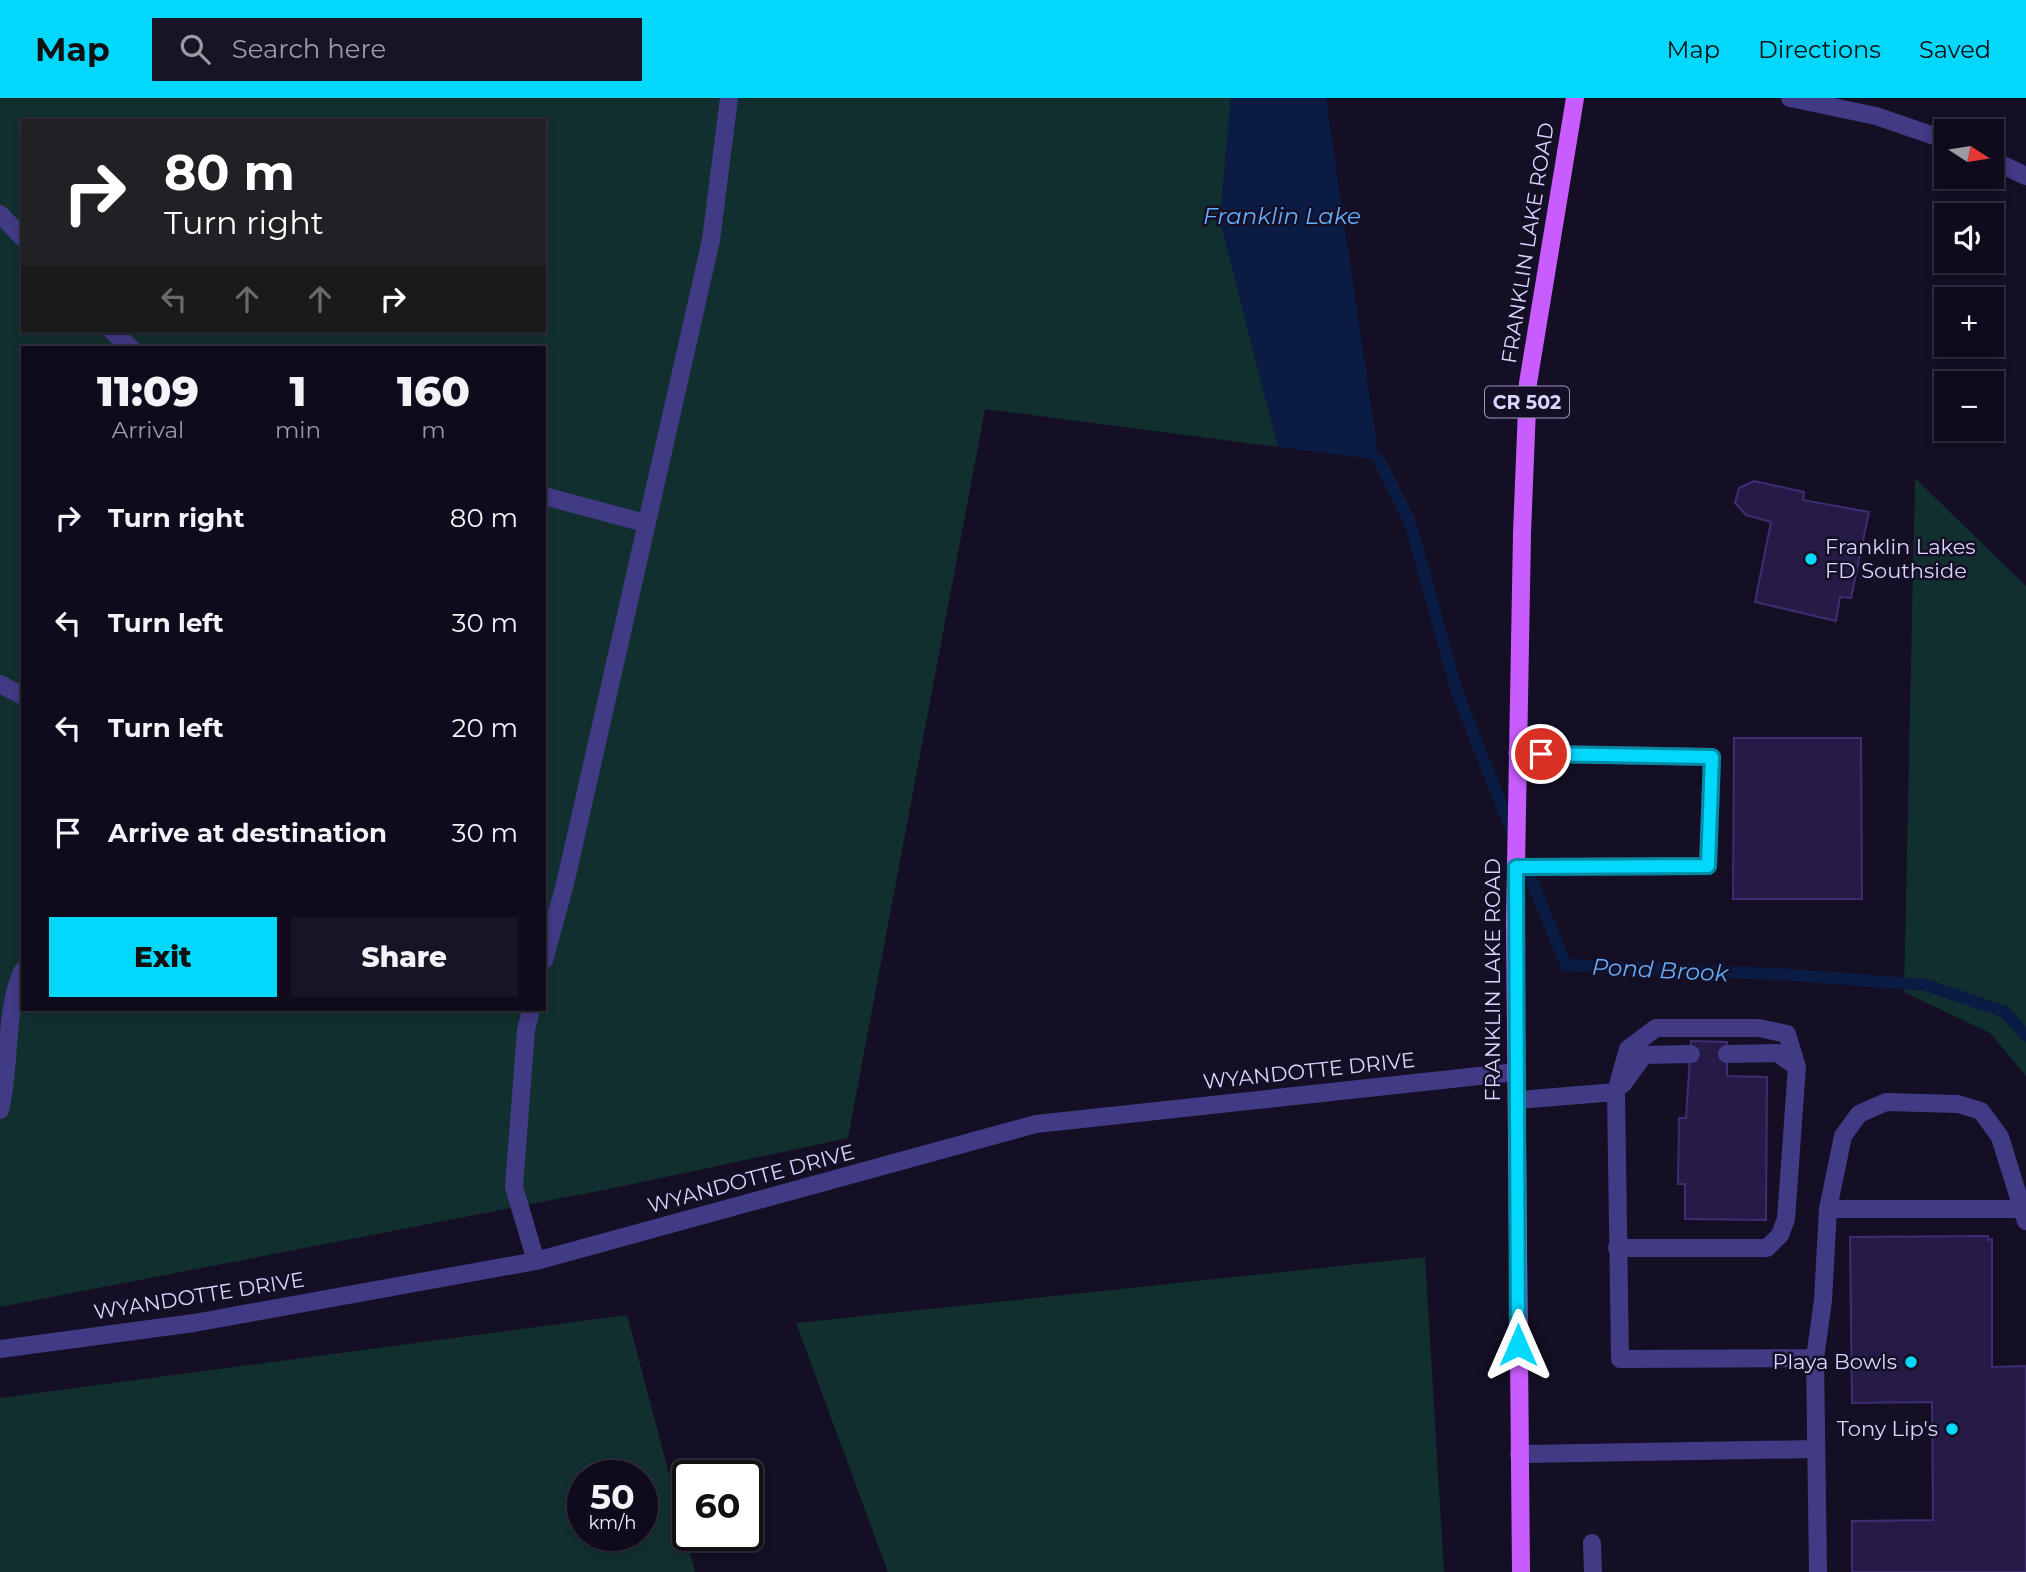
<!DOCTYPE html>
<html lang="en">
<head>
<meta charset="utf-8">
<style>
  body { margin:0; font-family:Montserrat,sans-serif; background:#181425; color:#f1f3f6; height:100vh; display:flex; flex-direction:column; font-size:26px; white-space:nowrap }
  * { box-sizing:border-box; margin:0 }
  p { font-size:23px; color:#9b9ba3 }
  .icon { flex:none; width:38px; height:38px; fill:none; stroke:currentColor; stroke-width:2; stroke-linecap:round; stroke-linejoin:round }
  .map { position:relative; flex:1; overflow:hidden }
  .side { position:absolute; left:21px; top:248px; width:525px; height:665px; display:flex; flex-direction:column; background:#0f0b1c; border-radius:0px; box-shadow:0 4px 10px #0003,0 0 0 2px #2f2b3b }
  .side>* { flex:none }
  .top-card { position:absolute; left:21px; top:21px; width:525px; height:214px; border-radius:0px; box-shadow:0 4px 10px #0003,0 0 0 2px #2f2b3b; background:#202124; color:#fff; overflow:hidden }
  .needle { width:46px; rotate:102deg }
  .buttons { position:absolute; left:1934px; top:21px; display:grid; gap:14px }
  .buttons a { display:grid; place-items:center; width:70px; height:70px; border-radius:0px; background:#0f0b1c; box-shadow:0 4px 10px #0003,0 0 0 2px #2f2b3b; font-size:35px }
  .speed { position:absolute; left:567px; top:1362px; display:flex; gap:14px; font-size:35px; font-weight:700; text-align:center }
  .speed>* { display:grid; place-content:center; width:91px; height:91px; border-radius:50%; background:#0f0b1c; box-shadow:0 4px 10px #0003,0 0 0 2px #2f2b3b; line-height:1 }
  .speed small { font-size:18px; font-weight:400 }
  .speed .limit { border:4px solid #111; border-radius:10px; background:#fff; color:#111 }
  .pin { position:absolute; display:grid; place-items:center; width:60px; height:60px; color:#fff; margin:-30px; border:4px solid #fff; border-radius:50%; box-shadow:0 2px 7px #0007 }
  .me { position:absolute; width:77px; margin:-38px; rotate:0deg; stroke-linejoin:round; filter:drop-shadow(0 0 5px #0008) }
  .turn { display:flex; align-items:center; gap:24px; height:147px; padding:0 28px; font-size:32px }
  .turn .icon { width:91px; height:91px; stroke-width:2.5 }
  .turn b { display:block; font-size:49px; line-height:60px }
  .lanes { display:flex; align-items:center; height:66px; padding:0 28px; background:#0003; justify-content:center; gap:35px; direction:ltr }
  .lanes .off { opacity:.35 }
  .eta { display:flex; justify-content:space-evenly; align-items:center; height:119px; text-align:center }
  .eta b { font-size:42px; font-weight:800; line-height:49px }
  .cta { display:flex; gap:14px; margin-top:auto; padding:14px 28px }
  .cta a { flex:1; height:80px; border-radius:0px; background:#02d7fc; color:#111; font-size:28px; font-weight:800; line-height:80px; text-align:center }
  .cta a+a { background:#181425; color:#f1f3f6 }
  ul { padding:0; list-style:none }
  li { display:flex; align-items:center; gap:21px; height:105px; padding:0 28px }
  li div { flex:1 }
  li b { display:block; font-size:26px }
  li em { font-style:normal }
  header { display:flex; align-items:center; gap:42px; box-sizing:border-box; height:98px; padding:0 35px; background:#02d7fc; color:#111 }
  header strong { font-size:33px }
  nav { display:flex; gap:38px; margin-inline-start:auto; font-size:24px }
  .search { width:490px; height:63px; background:#181425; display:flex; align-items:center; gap:18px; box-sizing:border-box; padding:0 24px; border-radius:0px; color:#9b9ba3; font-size:26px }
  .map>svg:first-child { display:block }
  .green { fill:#122f2f; fill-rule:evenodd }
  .water { fill:#0a1c43 }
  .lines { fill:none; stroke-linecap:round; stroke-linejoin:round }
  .stream { stroke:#0a1c43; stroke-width:12 }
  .building { fill:#261b46; stroke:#3e2d72; stroke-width:2 }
  .lane { stroke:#413a84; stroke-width:18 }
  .street { stroke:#413a84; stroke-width:18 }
  .primary { stroke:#c95cfe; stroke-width:18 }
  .route-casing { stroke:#018ca4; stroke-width:18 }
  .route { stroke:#02d7fc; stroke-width:12 }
  .poi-dot { fill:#02d7fc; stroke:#140f25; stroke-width:2.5 }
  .labels { text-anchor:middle; stroke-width:5; stroke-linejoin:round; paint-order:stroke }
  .shield { fill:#140f25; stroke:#9f99be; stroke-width:2 }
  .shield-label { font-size:19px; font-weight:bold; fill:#dbd4ff }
  .street-label { font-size:21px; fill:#dbd4ff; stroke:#140f25 }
  .poi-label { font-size:21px; fill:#dbd4ff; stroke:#140f25; text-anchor:end }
  .water-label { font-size:23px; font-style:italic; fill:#63aefe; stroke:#140f25 }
</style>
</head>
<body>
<header>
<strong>Map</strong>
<div class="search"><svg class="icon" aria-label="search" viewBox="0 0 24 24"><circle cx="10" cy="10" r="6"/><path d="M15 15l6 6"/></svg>Search here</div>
<nav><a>Map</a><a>Directions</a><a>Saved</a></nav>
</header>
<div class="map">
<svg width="2026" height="1474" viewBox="0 0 2026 1474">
  <rect width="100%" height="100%" fill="#140f25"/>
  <path class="green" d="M0,0H1231L1220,122L1278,349L985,311L848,1040L614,1090L0,1209ZM23,23H544V233H23ZM23,250H544V912H23Z
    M1915,380L2026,488V978L1990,935L1904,894Z
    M1425,1159L1444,1474H888L796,1225Z
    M627,1217L695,1474H0V1300ZM583,1377H642V1437H583Z"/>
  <path class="water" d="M1231,0H1326L1379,362L1278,349L1220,122Z"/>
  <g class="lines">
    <path class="stream" d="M1379,362L1410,424L1457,594L1513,736
      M1524,763L1566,867L1777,876L1926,887L2005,914L2026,938"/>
  </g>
  <path class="building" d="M1754,383L1804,394L1803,402L1869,414L1851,500L1840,499L1836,523L1755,504L1771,424L1746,417L1735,405L1739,390Z
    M1734,640H1861L1862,801H1733Z
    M1691,943L1727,944V978L1767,979L1766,1122L1685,1121V1086H1678L1679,1020H1686Z
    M1988,1138V1142L1992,1141V1269L2026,1268V1474H1852V1423L1933,1422L1932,1304L1852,1305L1850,1139Z"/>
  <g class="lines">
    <path class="lane" d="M0,116L23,140
      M112,233L131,250
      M544,398L645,425
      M0,586L23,598
      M1516,769L1708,768L1712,659L1517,655
      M544,862L565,786L711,142L729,0
      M531,912L526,932L514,1089L536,1163
      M1727,956L1777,955L1797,969
      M1623,986L1644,957L1691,956
      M1616,994L1628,951L1656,930H1759L1787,936L1797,969L1786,1121L1780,1137L1767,1150H1617
      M1517,1002L1616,994L1620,1261L1815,1260
      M0,1012C11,969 4,911 23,872
      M1828,1111H2020
      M1519,1356L1816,1351
      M1592,1445L1593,1474
      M1818,1474L1815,1260L1823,1202L1828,1111L1843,1038L1859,1016L1886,1004L1958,1006L1981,1013L2000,1039L2026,1123"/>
    <path class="street" d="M1790,0L1876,18L1946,42
      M1992,62L2026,78
      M0,1251L194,1225L536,1163L1036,1026L1516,974"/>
    <path class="primary" d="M1521,1474L1515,824L1522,435L1528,285L1575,0"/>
  </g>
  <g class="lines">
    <defs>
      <path id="route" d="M1518,1247L1516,769L1708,768L1712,659L1541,656"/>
    </defs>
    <use href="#route" class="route-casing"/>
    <use href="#route" class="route"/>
  </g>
  <g class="poi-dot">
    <circle cx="1811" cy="461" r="7"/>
    <circle cx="1911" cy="1264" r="7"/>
    <circle cx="1952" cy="1331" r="7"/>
  </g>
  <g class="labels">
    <rect class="shield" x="1485" y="288.5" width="84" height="31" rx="5"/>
    <g class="shield-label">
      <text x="1527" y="311">CR 502</text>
    </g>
    <g class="street-label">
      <text transform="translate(1528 145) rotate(-81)" y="7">FRANKLIN LAKE ROAD</text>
      <text transform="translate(1493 882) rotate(-90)" y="7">FRANKLIN LAKE ROAD</text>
      <text transform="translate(1309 973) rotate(-6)" y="7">WYANDOTTE DRIVE</text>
      <text transform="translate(751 1081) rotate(-15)" y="7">WYANDOTTE DRIVE</text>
      <text transform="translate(199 1198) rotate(-9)" y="7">WYANDOTTE DRIVE</text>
    </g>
    <g class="poi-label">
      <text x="1825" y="456" text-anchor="start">Franklin Lakes<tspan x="1825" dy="24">FD Southside</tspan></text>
      <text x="1897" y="1271">Playa Bowls</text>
      <text x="1938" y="1338">Tony Lip's</text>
    </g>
    <g class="water-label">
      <text x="1282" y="126">Franklin Lake</text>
      <text transform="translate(1660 872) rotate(3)" y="8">Pond Brook</text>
    </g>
  </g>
</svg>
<div class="buttons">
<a><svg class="needle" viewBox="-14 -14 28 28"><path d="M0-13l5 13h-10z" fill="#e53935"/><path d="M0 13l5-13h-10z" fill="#9b9ba3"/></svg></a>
<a><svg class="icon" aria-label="sound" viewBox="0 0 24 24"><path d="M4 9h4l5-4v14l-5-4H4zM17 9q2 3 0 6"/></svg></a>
<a>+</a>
<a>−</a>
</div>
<div class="speed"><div>50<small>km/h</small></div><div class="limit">60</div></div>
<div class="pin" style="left:1541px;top:656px;background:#d93025"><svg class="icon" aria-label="arrive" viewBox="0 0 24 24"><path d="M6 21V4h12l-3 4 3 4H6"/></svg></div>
<svg class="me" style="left:1518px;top:1247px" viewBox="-20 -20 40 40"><path d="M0-17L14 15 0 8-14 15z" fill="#02d7fc" stroke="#fff" stroke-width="4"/></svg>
<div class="top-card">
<div class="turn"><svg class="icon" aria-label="right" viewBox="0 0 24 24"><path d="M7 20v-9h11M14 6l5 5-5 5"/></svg><div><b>80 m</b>Turn right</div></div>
<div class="lanes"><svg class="icon off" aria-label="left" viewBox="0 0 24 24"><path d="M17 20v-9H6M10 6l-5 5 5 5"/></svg><svg class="icon off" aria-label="ahead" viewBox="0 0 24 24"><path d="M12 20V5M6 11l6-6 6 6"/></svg><svg class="icon off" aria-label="ahead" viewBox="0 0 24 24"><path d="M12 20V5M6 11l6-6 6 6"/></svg><svg class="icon" aria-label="right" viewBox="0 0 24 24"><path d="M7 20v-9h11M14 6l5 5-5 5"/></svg></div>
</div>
<section class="side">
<div class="eta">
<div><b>11:09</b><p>Arrival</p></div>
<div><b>1</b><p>min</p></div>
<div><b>160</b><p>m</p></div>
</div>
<ul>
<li><svg class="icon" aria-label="right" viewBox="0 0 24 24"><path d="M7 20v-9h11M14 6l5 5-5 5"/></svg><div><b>Turn right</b></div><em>80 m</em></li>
<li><svg class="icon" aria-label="left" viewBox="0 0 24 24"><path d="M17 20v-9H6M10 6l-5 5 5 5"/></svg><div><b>Turn left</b></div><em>30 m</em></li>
<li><svg class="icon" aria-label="left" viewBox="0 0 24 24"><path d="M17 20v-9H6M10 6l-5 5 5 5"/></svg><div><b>Turn left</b></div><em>20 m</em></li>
<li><svg class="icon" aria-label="arrive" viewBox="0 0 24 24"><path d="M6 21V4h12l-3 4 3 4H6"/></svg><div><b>Arrive at destination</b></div><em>30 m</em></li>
</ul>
<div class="cta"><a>Exit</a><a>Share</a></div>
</section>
</div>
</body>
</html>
